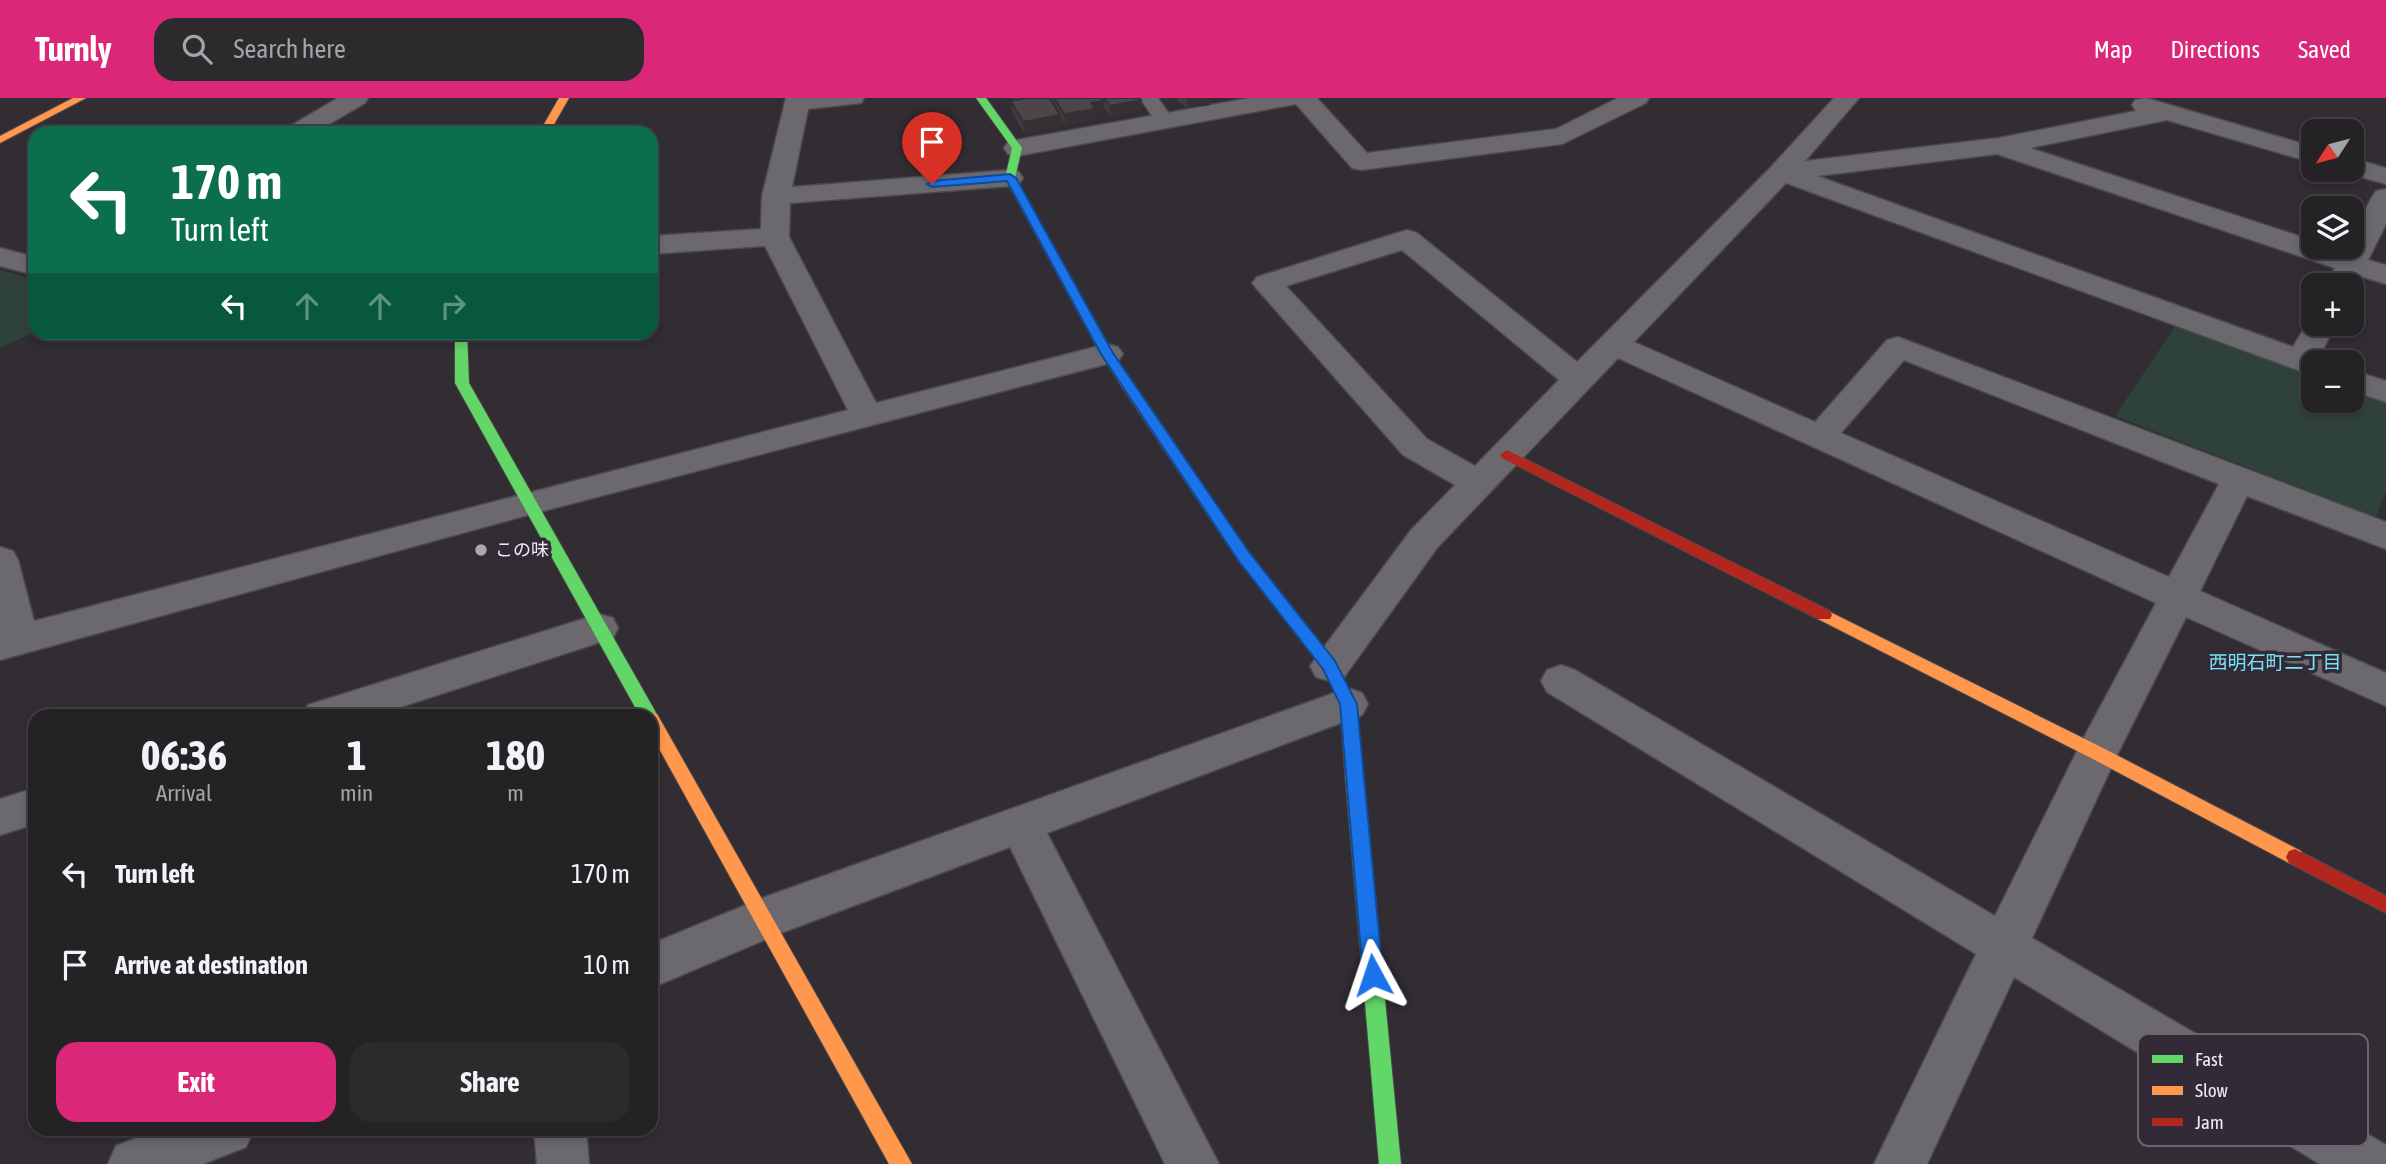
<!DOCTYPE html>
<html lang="en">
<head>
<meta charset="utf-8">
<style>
  body { margin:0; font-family:"Asap Condensed","Noto Sans JP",sans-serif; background:#2d2a2e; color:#f1f3f6; height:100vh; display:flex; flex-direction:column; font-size:26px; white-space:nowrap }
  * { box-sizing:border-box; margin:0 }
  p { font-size:23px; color:#a3a4a7 }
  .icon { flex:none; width:38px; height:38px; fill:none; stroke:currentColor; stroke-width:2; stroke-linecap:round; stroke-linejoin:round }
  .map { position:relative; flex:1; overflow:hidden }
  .side { position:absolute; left:28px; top:611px; width:630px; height:427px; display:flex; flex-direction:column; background:#252226; border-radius:21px; box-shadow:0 4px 10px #0003,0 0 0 2px #423f43 }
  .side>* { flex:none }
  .top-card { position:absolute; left:28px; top:28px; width:630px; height:214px; border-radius:21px; box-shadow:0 4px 10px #0003,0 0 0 2px #423f43; background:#0b6e4f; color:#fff; overflow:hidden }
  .needle { width:46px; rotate:234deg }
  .controls { position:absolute; left:2301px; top:21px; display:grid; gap:14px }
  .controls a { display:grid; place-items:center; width:63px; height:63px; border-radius:14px; background:#252226; box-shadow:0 4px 10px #0003,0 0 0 2px #423f43; font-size:35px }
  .pin { position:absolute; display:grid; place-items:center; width:60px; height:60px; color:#fff; margin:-72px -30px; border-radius:50% 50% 50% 0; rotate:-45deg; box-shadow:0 0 7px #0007 }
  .pin .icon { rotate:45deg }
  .me { position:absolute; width:77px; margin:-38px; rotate:355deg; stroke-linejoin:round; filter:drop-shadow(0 0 5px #0008) }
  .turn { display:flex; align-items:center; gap:24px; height:147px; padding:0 28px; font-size:32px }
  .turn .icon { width:91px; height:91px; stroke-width:2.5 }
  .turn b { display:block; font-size:49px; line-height:60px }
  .lanes { display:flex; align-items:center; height:66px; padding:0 28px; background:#0003; justify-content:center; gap:35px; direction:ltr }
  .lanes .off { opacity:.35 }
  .eta { display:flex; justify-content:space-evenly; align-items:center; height:119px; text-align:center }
  .eta b { font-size:42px; font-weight:700; line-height:49px }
  .cta { display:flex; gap:14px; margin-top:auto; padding:14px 28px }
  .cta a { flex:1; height:80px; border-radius:21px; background:#db2777; color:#fff; font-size:28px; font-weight:700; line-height:80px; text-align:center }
  .cta a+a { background:#2d2a2e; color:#f1f3f6 }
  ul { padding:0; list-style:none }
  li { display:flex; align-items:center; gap:21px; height:91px; padding:0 28px }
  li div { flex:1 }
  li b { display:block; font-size:26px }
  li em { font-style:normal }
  header { display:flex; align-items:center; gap:42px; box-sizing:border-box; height:98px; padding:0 35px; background:#db2777; color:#fff }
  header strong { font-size:33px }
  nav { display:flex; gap:38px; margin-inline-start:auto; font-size:24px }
  .search { width:490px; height:63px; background:#2d2a2e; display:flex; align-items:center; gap:18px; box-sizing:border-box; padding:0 24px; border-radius:21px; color:#a3a4a7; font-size:26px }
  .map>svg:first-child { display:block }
  .green { fill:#2f423a }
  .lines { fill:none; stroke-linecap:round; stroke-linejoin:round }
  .lane-casing { stroke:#4c494e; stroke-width:3 }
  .street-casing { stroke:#4c494e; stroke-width:3 }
  .fast-casing { stroke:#4c494e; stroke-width:2 }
  .slow-casing { stroke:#4c494e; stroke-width:2 }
  .jam-casing { stroke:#4c494e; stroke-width:2 }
  .lane { fill:#6c696e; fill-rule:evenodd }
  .street { fill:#6c696e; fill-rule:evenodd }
  .fast { fill:#63d668; fill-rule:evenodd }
  .slow { fill:#ff974d; fill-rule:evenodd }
  .jam { fill:#b3261e; fill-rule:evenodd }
  .wall { fill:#423b40 }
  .shaded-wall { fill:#363034 }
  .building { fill:#4d454a; stroke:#363034; stroke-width:2 }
  .route { fill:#1a73e8; stroke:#114b97; stroke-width:2 }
  .poi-dot { fill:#ada8b0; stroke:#322a36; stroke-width:2.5 }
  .labels { text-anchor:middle; stroke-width:7; stroke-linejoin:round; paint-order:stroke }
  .poi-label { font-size:18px; fill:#f0ebf3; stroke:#322a36; text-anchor:start }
  .neighbourhood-label { font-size:19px; fill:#79e2f3; stroke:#322a36 }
  .key { fill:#322a36; stroke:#6b646f; stroke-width:2 }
  .key-label { font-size:19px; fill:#f0ebf3 }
</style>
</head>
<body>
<header>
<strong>Turnly</strong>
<div class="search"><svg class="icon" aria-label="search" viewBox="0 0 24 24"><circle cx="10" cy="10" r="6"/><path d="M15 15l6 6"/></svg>Search here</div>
<nav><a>Map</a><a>Directions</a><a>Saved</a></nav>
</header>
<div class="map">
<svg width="2386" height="1066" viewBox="0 0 2386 1066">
  <rect width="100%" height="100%" fill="#312d33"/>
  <path class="green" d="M0,172L30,180L35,186V234L0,250Z
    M2176,227L2313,278L2314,303H2352V292L2386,305V393L2376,419L2115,318Z"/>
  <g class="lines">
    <defs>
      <path id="lane" d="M1140,0H1158L1174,23L1172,27H1158Z"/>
      <path id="street" d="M338,0H368L365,5L314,35H283L287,30Z
        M786,0H864L861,5L808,11L792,89L1010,72L1019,74L1023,80L1019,86L1010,88L790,105L789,139L876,305L1107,246L1118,249L1123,256L1118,263L528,417L0,562V449L13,453L18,462L34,523L848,312L765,148L651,156V138L761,131L762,98Z
        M1250,0H1317L1367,55L1556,31L1618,0H1649L1646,5L1562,46L1361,72L1352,70L1296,6L1017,58L1008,56L1004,50L1008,44L1017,42Z
        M1834,0H1859L1805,63L1999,40L2136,13L2132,7L2135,2L2146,0L2314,49V65L2167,22L2030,50L2314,143V149H2330L2344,153L2346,149H2352V138L2372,99L2376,93L2386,91V126L2368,162L2386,167V186L2360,178L2352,192V187H2326L2335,170L1997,56L1817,78L2293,249L2310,220L2314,219V226H2336L2319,259L2327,264H2314V278L1786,85L1634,244L1815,324L1887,242L1898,239L2386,424V451L2247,398L2200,493L2386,575V608L2186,519L2118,655L2032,840L2386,1047V1066H2320L2014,879L1927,1066H1874L1976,856L1547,594L1541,583L1547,572L1561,567L1575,572L1995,818L2082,643L2156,505L1618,260L1437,450L1344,579L1330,583L1316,579L1310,568L1411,432L1455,387L1403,357L1257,191L1252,185L1257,179L1397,135L1407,132L1417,135L1577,264L1772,68ZM1402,152L1559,282L1475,368L1427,341L1286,188ZM1904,262L2219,386L2169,479L1841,335Z
        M2352,60L2386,70V86L2343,74L2341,72H2352Z
        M0,150L35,159V177L0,168Z
        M2352,272L2386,283V304L2352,293Z
        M599,516L613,520L618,530L613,540L373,618H302L308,607Z
        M1348,590L1362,595L1368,606L1362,617L1047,735L1219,1066H1165L1010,749L781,835L651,890V846L765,799Z
        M35,690V726L0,737V701Z
        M159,1031H254L246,1049L203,1066H108L116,1048Z
        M534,1031H586L589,1066H537Z"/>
      <path id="fast" d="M976,0H986L1022,50L1015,80L1113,256L1136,289L1134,292H1124L1101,256L1005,80L1012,50Z
        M455,234H467L469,285L655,613L657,618L655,623L651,624V618H640L455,285Z
        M1354,668L1360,670L1363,675L1401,1066H1379L1345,675L1348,670Z"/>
      <path id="slow" d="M73,0H86L0,45V38Z
        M559,0H569L549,35H539Z
        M1824,511L2103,650L2301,753L2304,759L2301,765L2295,767L2289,765L2091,660L1818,521L1816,517L1818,513Z
        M651,614L657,616L912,1066H889L651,636V618H644Z"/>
      <path id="jam" d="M1129,285L1134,286L1248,454L1336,564L1356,606L1363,675L1360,680L1354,682L1348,680L1345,675L1340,606L1324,571L1238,462L1122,289Z
        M1507,352L1830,513L1832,517L1830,521H1818L1502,360L1500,357Z
        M2295,751L2386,798V815L2289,765L2286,759L2289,753Z"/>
    </defs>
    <use href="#lane" class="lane-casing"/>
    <use href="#street" class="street-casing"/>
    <use href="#fast" class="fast-casing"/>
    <use href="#slow" class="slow-casing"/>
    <use href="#jam" class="jam-casing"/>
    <use href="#lane" class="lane"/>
    <use href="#street" class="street"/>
    <use href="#fast" class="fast"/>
    <use href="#slow" class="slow"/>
    <use href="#jam" class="jam"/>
  </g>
  <path class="wall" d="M1012,0H1139L1142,13L1111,19L1104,10V14L1095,16V22L1065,27L1061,20V28L1024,35L1012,14L1011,3L1014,2Z
    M1165,0H1210V7L1187,10L1178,3L1167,4Z"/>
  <path class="shaded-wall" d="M1167,0H1178V3L1167,4Z
    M1187,0H1210V7L1187,10Z
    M1141,2L1142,13L1111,19L1110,8Z
    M1103,3L1104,14L1095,16V22L1065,27L1064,16L1091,5Z
    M1060,17L1061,28L1024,35L1023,24Z"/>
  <path class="building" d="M1027,0H1050L1060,17L1023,24L1011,3Z
    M1054,0H1101L1103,3L1091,5L1095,11L1064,16Z
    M1104,0H1139L1141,2L1110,8Z"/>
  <path class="route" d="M1010,76L1016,80L1113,255L1249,454L1335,563L1357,606L1383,877L1380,883L1373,886L1366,883L1363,877L1340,606L1323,571L1238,462L1101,256L1007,83L932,89L927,86L932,83Z"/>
  <circle class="poi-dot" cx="481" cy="452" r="7"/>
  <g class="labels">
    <g class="poi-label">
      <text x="495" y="458">この味</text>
    </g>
    <g class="neighbourhood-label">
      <text x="2275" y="571">西明石町二丁目</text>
    </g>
  </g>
  <rect x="2138" y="936" width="230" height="112" rx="10" class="key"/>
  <rect x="2152" y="957" width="31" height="8" fill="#63d668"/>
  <rect x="2152" y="988" width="31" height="9" fill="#ff974d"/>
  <rect x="2152" y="1020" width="31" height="8" fill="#b3261e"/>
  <g class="key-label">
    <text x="2195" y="968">Fast</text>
    <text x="2195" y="999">Slow</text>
    <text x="2195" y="1031">Jam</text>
  </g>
</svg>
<div class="controls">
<a><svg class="needle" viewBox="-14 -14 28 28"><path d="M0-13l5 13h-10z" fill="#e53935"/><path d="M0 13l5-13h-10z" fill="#a3a4a7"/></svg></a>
<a><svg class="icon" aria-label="layers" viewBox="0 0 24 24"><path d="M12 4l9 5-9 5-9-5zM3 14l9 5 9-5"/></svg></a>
<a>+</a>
<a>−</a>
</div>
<div class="pin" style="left:932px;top:86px;background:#d93025"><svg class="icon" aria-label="arrive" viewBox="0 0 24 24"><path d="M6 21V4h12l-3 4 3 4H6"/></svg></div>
<svg class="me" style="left:1373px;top:877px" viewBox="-20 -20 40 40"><path d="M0-17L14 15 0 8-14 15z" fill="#1a73e8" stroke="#fff" stroke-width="4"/></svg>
<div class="top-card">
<div class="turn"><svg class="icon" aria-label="left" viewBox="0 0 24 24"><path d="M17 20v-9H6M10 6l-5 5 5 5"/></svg><div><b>170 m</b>Turn left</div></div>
<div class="lanes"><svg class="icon" aria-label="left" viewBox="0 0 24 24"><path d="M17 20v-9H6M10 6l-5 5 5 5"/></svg><svg class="icon off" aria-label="ahead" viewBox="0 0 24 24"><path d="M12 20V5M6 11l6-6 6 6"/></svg><svg class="icon off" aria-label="ahead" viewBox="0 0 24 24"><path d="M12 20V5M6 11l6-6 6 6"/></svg><svg class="icon off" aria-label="right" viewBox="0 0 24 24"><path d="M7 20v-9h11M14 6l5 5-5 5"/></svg></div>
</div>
<section class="side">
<div class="eta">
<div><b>06:36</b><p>Arrival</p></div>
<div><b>1</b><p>min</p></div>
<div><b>180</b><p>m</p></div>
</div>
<ul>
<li><svg class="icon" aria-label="left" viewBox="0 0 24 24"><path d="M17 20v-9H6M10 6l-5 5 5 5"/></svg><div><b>Turn left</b></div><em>170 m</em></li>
<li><svg class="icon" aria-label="arrive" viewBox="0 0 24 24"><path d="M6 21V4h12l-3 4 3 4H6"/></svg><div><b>Arrive at destination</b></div><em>10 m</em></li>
</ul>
<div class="cta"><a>Exit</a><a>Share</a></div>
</section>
</div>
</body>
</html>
